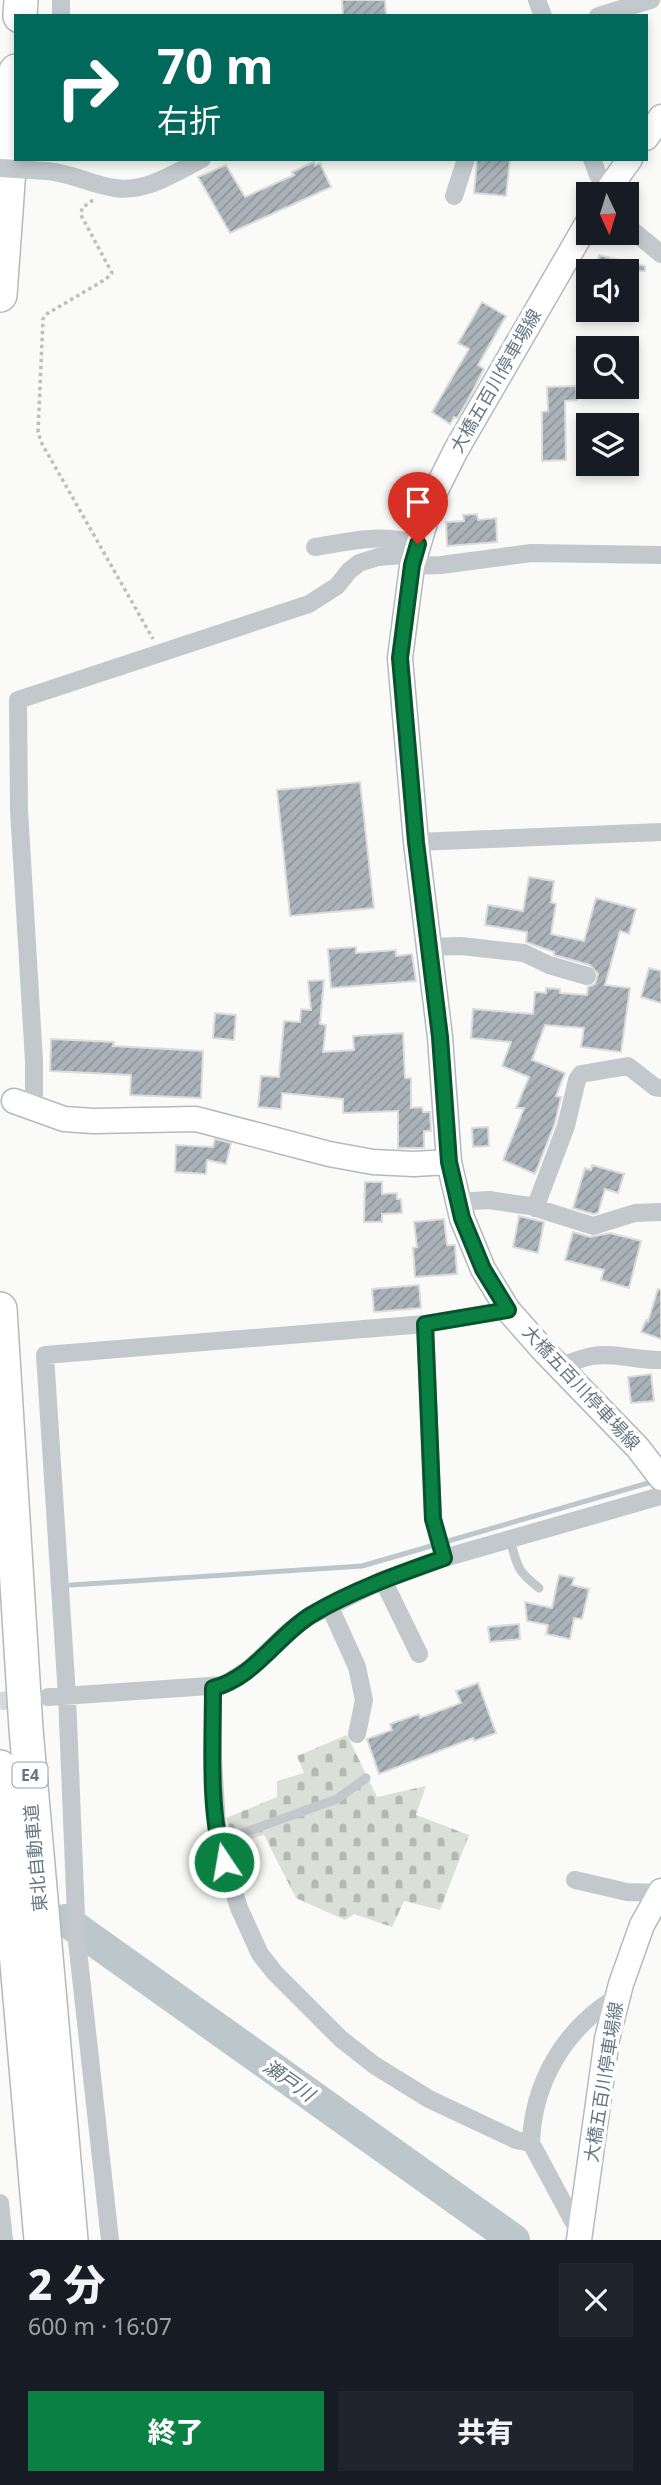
<!DOCTYPE html>
<html lang="ja">
<head>
<meta charset="utf-8">
<style>
  body { margin:0; font-family:"Noto Sans","Noto Sans JP",sans-serif; background:#20242c; color:#f1f3f6; height:100vh; display:flex; flex-direction:column; font-size:26px; white-space:nowrap }
  * { box-sizing:border-box; margin:0 }
  p { font-size:23px; color:#9ea1a6 }
  .icon { flex:none; width:38px; height:38px; fill:none; stroke:currentColor; stroke-width:2; stroke-linecap:round; stroke-linejoin:round }
  .map { position:relative; height:2240px; overflow:hidden }
  .drawer { display:flex; flex-direction:column; background:#171b24; flex:1 }
  .drawer>* { flex:none }
  .hud { position:absolute; left:14px; top:14px; width:634px; height:147px; border-radius:0px; box-shadow:0 4px 10px #0003; background:#00695c; color:#fff; overflow:hidden }
  .needle { width:46px; rotate:176deg }
  .tools { position:absolute; left:576px; top:182px; display:grid; gap:14px }
  .tools a { display:grid; place-items:center; width:63px; height:63px; border-radius:0px; background:#171b24; box-shadow:0 4px 10px #0003; font-size:35px }
  .pin { position:absolute; display:grid; place-items:center; width:60px; height:60px; color:#fff; margin:-72px -30px; border-radius:50% 50% 50% 0; rotate:-45deg; box-shadow:0 0 7px #0007 }
  .pin .icon { rotate:45deg }
  .me { position:absolute; width:77px; margin:-38px; rotate:348deg; stroke-linejoin:round; filter:drop-shadow(0 0 5px #0008) }
  .turn { display:flex; align-items:center; gap:24px; height:147px; padding:0 28px; font-size:32px }
  .turn .icon { width:91px; height:91px; stroke-width:2.5 }
  .turn b { display:block; font-size:49px; line-height:60px }
  .round { display:grid; place-items:center; flex:none; width:74px; height:74px; border-radius:0px; background:#20242c }
  .head { display:flex; align-items:center; justify-content:space-between; height:119px; padding:0 28px }
  h1 { font-size:42px; font-weight:800; line-height:52px }
  .action { display:flex; gap:14px; margin-top:auto; padding:14px 28px }
  .action a { flex:1; height:80px; border-radius:0px; background:#0b8043; color:#fff; font-size:28px; font-weight:800; line-height:80px; text-align:center }
  .action a+a { background:#20242c; color:#f1f3f6 }
  .map>svg:first-child { display:block }
  .cemetery { fill:url(#cemetery-stones) }
  .lines { fill:none; stroke-linecap:round; stroke-linejoin:round }
  .stream { stroke:#bbc7cb; stroke-width:5 }
  .river { stroke:#bbc7cb; stroke-width:32 }
  .building { fill:url(#building-hatch); stroke:#dcdcda; stroke-width:2 }
  .street-tunnel { stroke:#d5d9db; stroke-width:18; stroke-dasharray:18 9; stroke-linecap:butt }
  .secondary-casing { stroke:#b3babf; stroke-width:27 }
  .highway-casing { stroke:#b4b9bd; stroke-width:36 }
  .path { stroke:#bbbfc2; stroke-width:3.5; stroke-dasharray:3.5 3.5; stroke-linecap:butt }
  .lane { stroke:#c3c8cc; stroke-width:9 }
  .street { stroke:#c3c8cc; stroke-width:18 }
  .secondary { stroke:#fff; stroke-width:24 }
  .highway { stroke:#fff; stroke-width:33 }
  .street-bridge { stroke:#c3c8cc; stroke-width:18 }
  .route-casing { stroke:#07532c; stroke-width:18 }
  .route { stroke:#0b8043; stroke-width:12 }
  .labels { text-anchor:middle; stroke-width:7; stroke-linejoin:round; paint-order:stroke }
  .shield { fill:#fff; stroke:#939fa8; stroke-width:2 }
  .shield-label { font-size:16px; font-weight:bold; fill:#657683 }
  .street-label { font-size:18px; fill:#657683; stroke:#fff }
  .water-label { font-size:19px; font-style:italic; fill:#60757c; stroke:#fff }
</style>
</head>
<body>
<div class="map">
<svg width="661" height="2240" viewBox="0 0 661 2240">
  <defs>
    <pattern id="cemetery-stones" width="16" height="16" patternUnits="userSpaceOnUse" patternTransform="scale(1.75)"><rect width="16" height="16" fill="#dadfd7"/><path d="M2 7V4a2 2 0 0 1 4 0v3zM10 15v-3a2 2 0 0 1 4 0v3z" fill="#b4b9b4"/></pattern>
    <pattern id="building-hatch" width="6" height="6" patternUnits="userSpaceOnUse" patternTransform="scale(1.75)"><rect width="6" height="6" fill="#aab3b9"/><path d="M-1 1l2-2M0 6l6-6M5 7l2-2" fill="none" stroke="#8e969c"/></pattern>
  </defs>
  <rect width="100%" height="100%" fill="#fafaf8"/>
  <path class="cemetery" d="M347,1735L377,1797L426,1786L416,1815L469,1835L440,1910L404,1901L392,1927L354,1914L345,1920L296,1898L264,1835L235,1843L226,1818L277,1797V1781L304,1773L297,1756Z"/>
  <g class="lines">
    <path class="stream" d="M71,1585L362,1566L655,1481"/>
    <path class="river" d="M65,1920L514,2240"/>
  </g>
  <path class="building" d="M342,0H385L386,16H343Z
    M477,159H510L506,196L474,193Z
    M314,162L315,166L320,163L331,187L230,233L198,177L226,165L245,197L294,175L292,172Z
    M599,255L645,266V271H595Z
    M482,302L506,316L478,365L484,369L467,402L457,418L454,417L450,424L432,412L469,349L458,343Z
    M576,386L577,400L565,401L566,460L542,461V412L548,411L547,387Z
    M477,514L478,520L496,518L497,542L447,546L446,522L464,521L463,515Z
    M360,782L374,908L290,916L277,790Z
    M529,877L554,881L551,902L556,904L551,934L584,941L596,898L636,909L629,934L620,931L605,985L630,988L621,1052L581,1047L584,1028L545,1025L532,1060L565,1073L556,1096L561,1097L555,1123L535,1174L503,1160L524,1108H516L529,1077L502,1066L511,1042L471,1038L473,1009L533,1014L535,992L546,993V988L560,989V993L587,995L588,987L595,984L598,974L590,965L554,955V952L526,942L527,932L485,925L488,905L523,911Z
    M356,947V953L396,950V956L412,954L416,981L331,988L328,949Z
    M649,968L661,971V1003L641,997Z
    M324,980L320,1024L326,1025L323,1052L354,1050L353,1036L403,1033L405,1078H411V1108L422,1107L423,1112H430L431,1131H424V1148H398V1111L343,1113V1099L282,1093L281,1109L258,1107L261,1076L279,1077L284,1021L300,1022L301,1009L311,1010L308,981Z
    M215,1013L236,1015L234,1040L213,1038Z
    M51,1039L114,1042L113,1046L203,1051L201,1098L130,1095L131,1075L50,1071Z
    M488,1127L489,1146L473,1147L472,1128Z
    M215,1139L231,1143L226,1164L207,1160L206,1174L175,1172L176,1145L213,1147Z
    M592,1165L624,1174L618,1193L605,1189L598,1213L593,1214L573,1208L585,1168L591,1170Z
    M365,1182H382V1194L397,1193V1199H401L402,1213L382,1214V1222H364Z
    M519,1216L544,1222L538,1253L513,1247Z
    M444,1219L447,1245H455L457,1274L415,1277L413,1248L417,1247L414,1222Z
    M573,1232L590,1237L610,1233L641,1241L629,1288L601,1280L604,1270L565,1260Z
    M419,1285L421,1308L374,1312L372,1289Z
    M658,1289L661,1290V1339L641,1332L646,1320L648,1321Z
    M651,1374L654,1401L631,1403L628,1377Z
    M559,1575L574,1578L572,1585L589,1589L582,1619L574,1618L570,1639L546,1634L548,1625L527,1621L525,1602L552,1608Z
    M519,1624L520,1639L490,1642L488,1627Z
    M478,1683L496,1733L474,1741L473,1738L379,1774L367,1739L392,1730L390,1724L419,1714L420,1718L461,1703L456,1691Z"/>
  <g class="lines">
    <path class="street-tunnel" d="M0,1701L30,1699"/>
    <defs>
      <path id="secondary" d="M646,138L661,117
        M605,194L630,159
        M588,222L456,450L433,496L412,566L400,658L416,842L440,1037L449,1162L462,1218L483,1269L508,1310L545,1352L638,1448L661,1478
        M14,1101L64,1119L93,1121L196,1119L329,1154L373,1162L414,1164L449,1162
        M579,2240L607,2039L621,1984L642,1925L661,1891"/>
      <path id="highway" d="M20,16L21,0
        M0,295L16,71
        M0,1309L26,1729L71,2240
        M0,1767L41,2240"/>
    </defs>
    <use href="#secondary" class="secondary-casing"/>
    <use href="#highway" class="highway-casing"/>
    <path class="path" d="M93,200L82,208L81,215L112,273L106,279L45,315L43,319L38,432L41,442L153,639"/>
    <path class="lane" d="M510,1540C518,1567 516,1570 539,1588
      M218,1842L337,1799L366,1778"/>
    <path class="street" d="M61,0V16
      M537,0L543,16
      M598,16L651,0
      M592,159L598,175L609,189
      M47,171C72,173 92,185 115,188C146,193 176,172 202,159
      M454,196L466,159
      M626,225L661,254
      M315,547C352,541 380,533 418,544
      M412,566L441,565L531,553L661,555
      M416,842L661,832
      M429,947L461,946L524,953L549,965L587,976
      M34,1109V1061L19,810L18,700L309,604L337,586L349,571L359,563L378,557L415,554
      M457,1202L489,1200L530,1206L593,1226L635,1213L661,1212
      M535,1208L566,1126L577,1080L581,1074L628,1066L655,1087L661,1088
      M425,1324L433,1519L444,1558
      M559,1367C570,1363 581,1358 592,1356C615,1352 638,1361 661,1360
      M383,1580L419,1654
      M329,1605L357,1667L364,1700L357,1734
      M213,1688V1759L218,1842L239,1908L260,1954L275,1973L341,2039L374,2065L429,2099L516,2140L531,2143L580,2234
      M48,1697L224,1685L250,1668L290,1630L310,1616L383,1580L444,1558L661,1496
      M575,1880L627,1892L660,1893
      M531,2143C533,2082 565,2028 617,1997
      M0,2203L4,2240
      M110,2240L77,1941L67,1696L45,1355L425,1324L508,1310"/>
    <use href="#secondary" class="secondary"/>
    <use href="#highway" class="highway"/>
    <path class="street-bridge" d="M0,168L47,171"/>
  </g>
  <g class="lines">
    <defs>
      <path id="route" d="M224,1862C208,1811 213,1742 213,1688C254,1678 277,1636 311,1615C353,1590 399,1574 444,1558L433,1519L425,1324L508,1310L483,1269L462,1218L449,1162L440,1037L416,842L400,658L412,565L418,544"/>
    </defs>
    <use href="#route" class="route-casing"/>
    <use href="#route" class="route"/>
  </g>
  <g class="labels">
    <rect class="shield" x="12.5" y="1762.5" width="35" height="25" rx="5"/>
    <g class="shield-label">
      <text x="30" y="1781">E4</text>
    </g>
    <g class="street-label">
      <text transform="translate(496 381) rotate(-60)" y="6">大橋五百川停車場線</text>
      <text transform="translate(581 1388) rotate(47)" y="6">大橋五百川停車場線</text>
      <text transform="translate(36 1858) rotate(-95)" y="6">東北自動車道</text>
      <text transform="translate(604 2082) rotate(-81)" y="6">大橋五百川停車場線</text>
    </g>
    <g class="water-label">
      <text transform="translate(289 2080) rotate(35)" y="7">瀬戸川</text>
    </g>
  </g>
</svg>
<div class="tools">
<a><svg class="needle" viewBox="-14 -14 28 28"><path d="M0-13l5 13h-10z" fill="#e53935"/><path d="M0 13l5-13h-10z" fill="#9ea1a6"/></svg></a>
<a><svg class="icon" aria-label="sound" viewBox="0 0 24 24"><path d="M4 9h4l5-4v14l-5-4H4zM17 9q2 3 0 6"/></svg></a>
<a><svg class="icon" aria-label="search" viewBox="0 0 24 24"><circle cx="10" cy="10" r="6"/><path d="M15 15l6 6"/></svg></a>
<a><svg class="icon" aria-label="layers" viewBox="0 0 24 24"><path d="M12 4l9 5-9 5-9-5zM3 14l9 5 9-5"/></svg></a>
</div>
<div class="pin" style="left:418px;top:544px;background:#d93025"><svg class="icon" aria-label="arrive" viewBox="0 0 24 24"><path d="M6 21V4h12l-3 4 3 4H6"/></svg></div>
<svg class="me" style="left:224px;top:1862px" viewBox="-20 -20 40 40"><circle r="17" fill="#0b8043" stroke="#fff" stroke-width="3"/><path d="M0-11L8 9 0 5-8 9z" fill="#fff"/></svg>
<div class="hud">
<div class="turn"><svg class="icon" aria-label="right" viewBox="0 0 24 24"><path d="M7 20v-9h11M14 6l5 5-5 5"/></svg><div><b>70 m</b>右折</div></div>
</div>
</div>
<section class="drawer">
<div class="head"><div><h1>2 分</h1><p>600 m · 16:07</p></div><a class="round"><svg class="icon" aria-label="close" viewBox="0 0 24 24"><path d="M6 6l12 12M18 6L6 18"/></svg></a></div>
<div class="action"><a>終了</a><a>共有</a></div>
</section>
</body>
</html>
